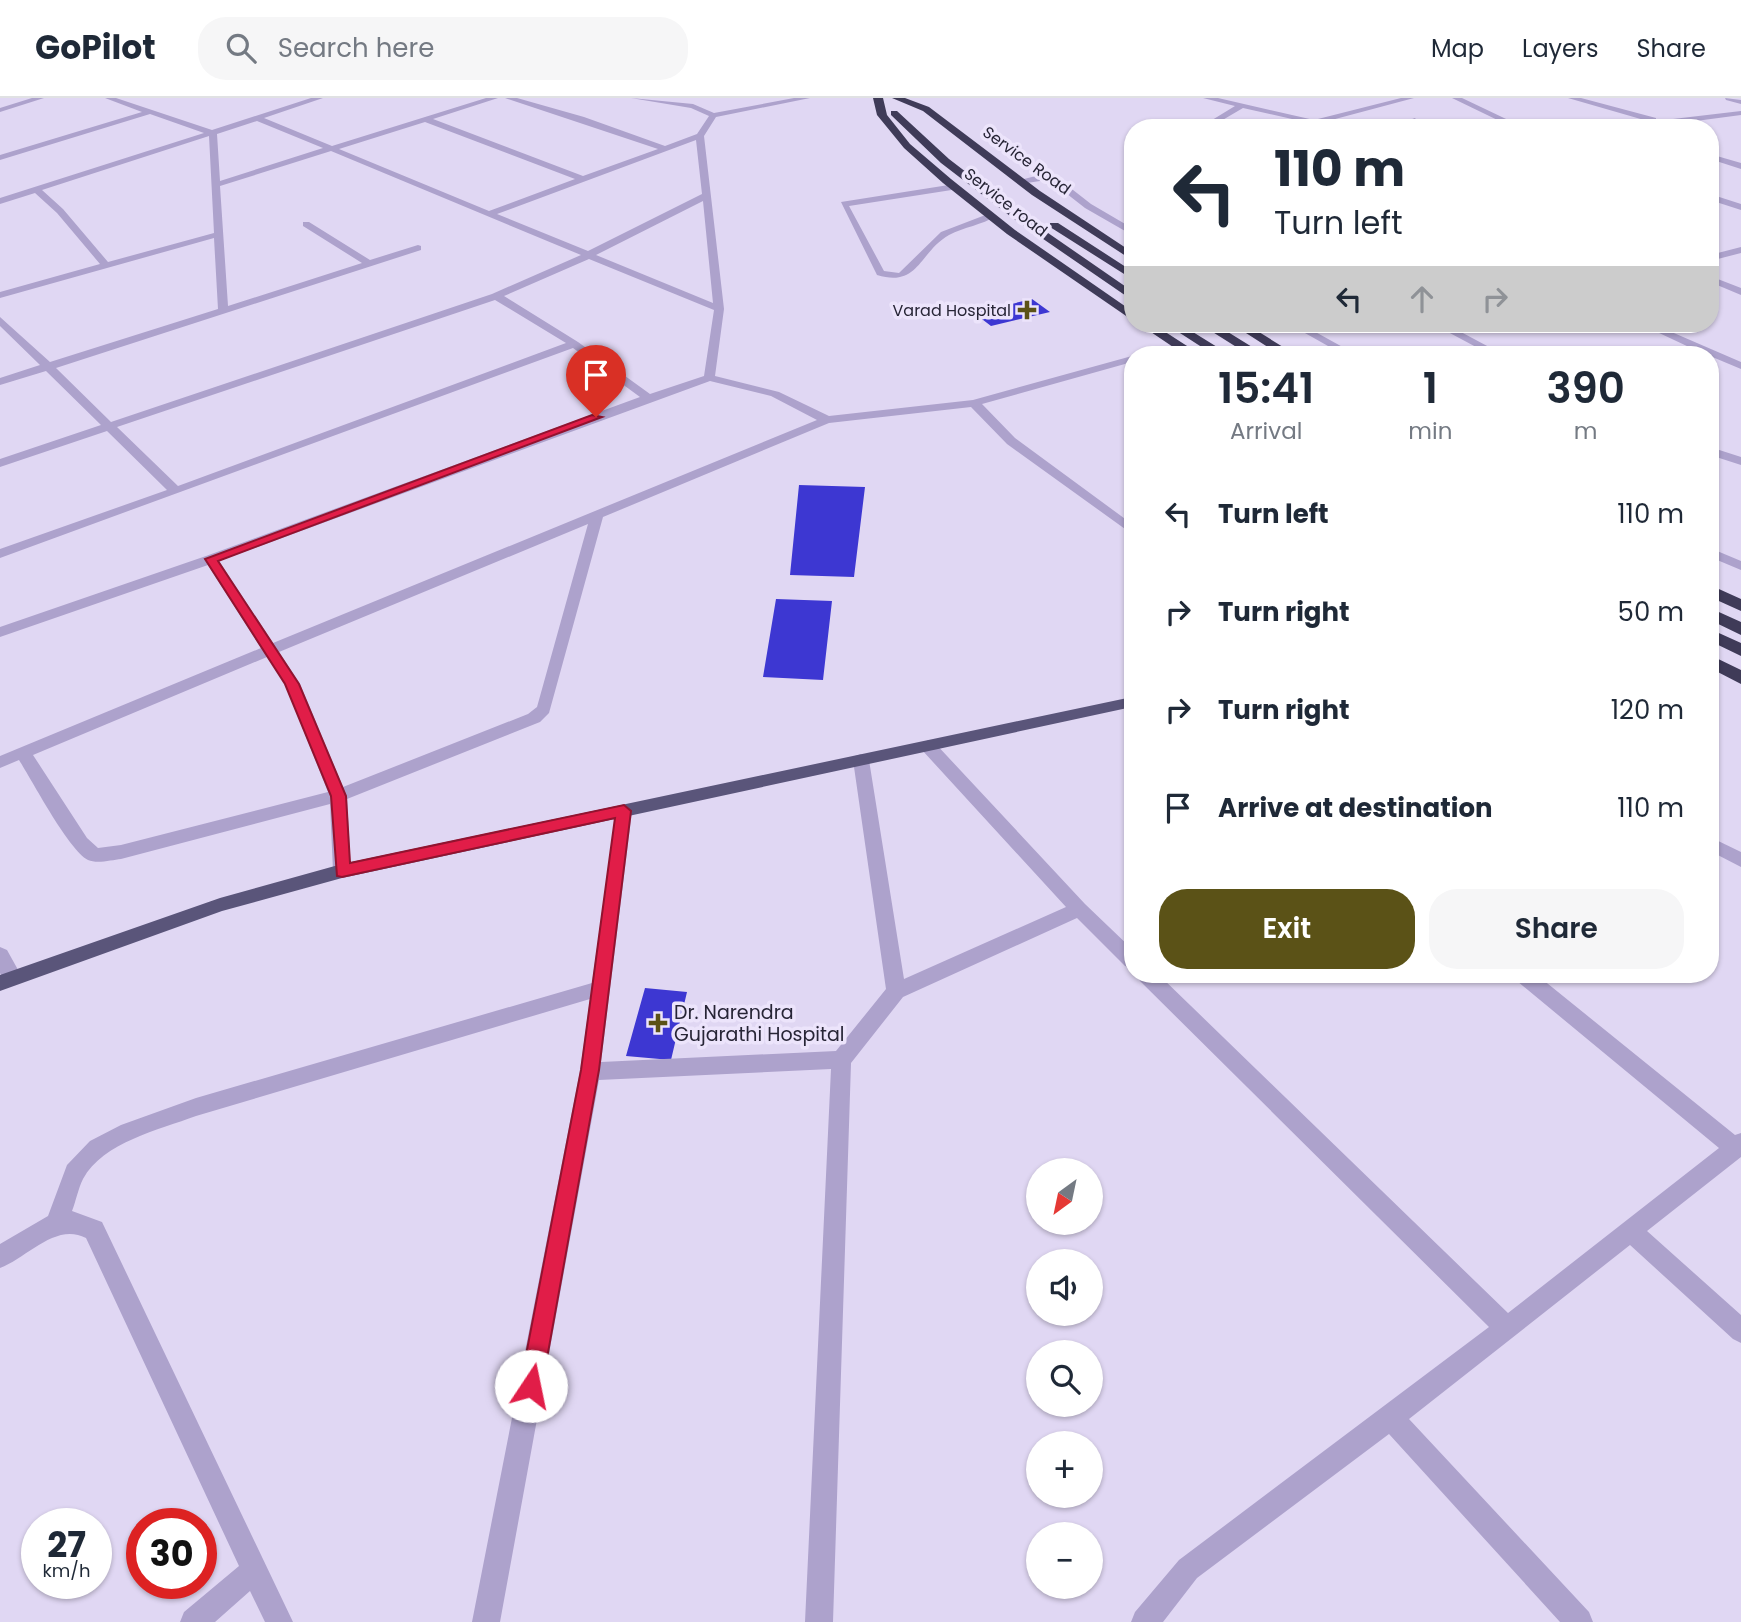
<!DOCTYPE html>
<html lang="en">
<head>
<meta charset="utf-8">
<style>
  body { margin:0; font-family:Poppins,sans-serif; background:#f6f6f7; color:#1f2937; height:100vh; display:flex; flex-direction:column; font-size:26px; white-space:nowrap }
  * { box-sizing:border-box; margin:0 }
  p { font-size:23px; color:#747a83 }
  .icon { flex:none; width:38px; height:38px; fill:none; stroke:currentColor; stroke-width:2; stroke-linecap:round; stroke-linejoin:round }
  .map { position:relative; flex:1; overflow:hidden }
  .details { position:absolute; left:1124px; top:248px; width:595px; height:637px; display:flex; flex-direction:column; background:#fff; border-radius:28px; box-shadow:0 2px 5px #0004 }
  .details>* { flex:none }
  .banner { position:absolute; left:1124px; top:21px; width:595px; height:214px; border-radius:28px; box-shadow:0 2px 5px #0004; background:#fff; color:#1f2937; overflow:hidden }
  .needle { width:46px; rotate:213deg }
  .tools { position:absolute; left:1026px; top:1060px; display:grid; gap:14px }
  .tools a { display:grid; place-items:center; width:77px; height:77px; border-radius:50%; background:#fff; box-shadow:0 2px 5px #0004; font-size:35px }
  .speed { position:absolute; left:21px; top:1410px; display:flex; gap:14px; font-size:35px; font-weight:700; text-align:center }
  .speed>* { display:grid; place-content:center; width:91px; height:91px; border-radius:50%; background:#fff; box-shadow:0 2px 5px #0004; line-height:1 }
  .speed small { font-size:18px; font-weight:400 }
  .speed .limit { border:10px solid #d22; background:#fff; color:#111 }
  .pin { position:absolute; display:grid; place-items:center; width:60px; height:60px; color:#fff; margin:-72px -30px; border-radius:50% 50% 50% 0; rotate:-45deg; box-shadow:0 0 7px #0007 }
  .pin .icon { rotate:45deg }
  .me { position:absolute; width:77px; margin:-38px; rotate:11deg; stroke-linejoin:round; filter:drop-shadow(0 0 5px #0008) }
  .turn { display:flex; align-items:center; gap:24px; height:147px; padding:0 35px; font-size:32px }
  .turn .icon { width:91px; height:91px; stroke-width:2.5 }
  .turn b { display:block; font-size:49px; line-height:60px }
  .lanes { display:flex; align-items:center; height:66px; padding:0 35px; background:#0003; justify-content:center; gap:35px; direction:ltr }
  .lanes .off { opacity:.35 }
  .eta { display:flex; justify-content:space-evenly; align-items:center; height:119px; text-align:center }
  .eta b { font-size:42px; font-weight:600; line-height:49px }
  .primary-button { display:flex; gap:14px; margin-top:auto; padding:14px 35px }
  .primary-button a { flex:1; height:80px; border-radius:28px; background:#5b5217; color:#fff; font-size:28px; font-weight:600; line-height:80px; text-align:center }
  .primary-button a+a { background:#f6f6f7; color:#1f2937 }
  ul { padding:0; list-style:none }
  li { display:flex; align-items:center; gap:21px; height:98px; padding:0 35px }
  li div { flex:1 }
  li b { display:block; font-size:26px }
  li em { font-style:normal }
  header { display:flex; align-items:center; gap:42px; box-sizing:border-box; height:98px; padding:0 35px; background:#fff; border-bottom:2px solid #e0e1e3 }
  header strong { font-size:33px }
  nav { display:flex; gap:38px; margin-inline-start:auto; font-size:24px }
  .search { width:490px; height:63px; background:#f6f6f7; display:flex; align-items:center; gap:18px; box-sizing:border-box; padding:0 24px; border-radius:28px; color:#747a83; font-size:26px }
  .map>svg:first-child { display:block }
  .building { fill:#3d37d2 }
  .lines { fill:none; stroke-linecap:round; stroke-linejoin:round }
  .minor { fill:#ada2cc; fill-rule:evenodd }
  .major { fill:#5a557a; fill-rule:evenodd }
  .highway { fill:#3f3b58; fill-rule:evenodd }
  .route { fill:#e11d48; stroke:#92132f; stroke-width:2 }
  .poi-dot { fill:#5b5217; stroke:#ece4fb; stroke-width:2.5 }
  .labels { text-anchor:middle; stroke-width:7; stroke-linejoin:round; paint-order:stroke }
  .far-street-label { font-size:16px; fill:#272536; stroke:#ece4fb }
  .far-poi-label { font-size:16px; fill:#272536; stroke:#ece4fb; text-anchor:end }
  .poi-label { font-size:19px; fill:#272536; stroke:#ece4fb; text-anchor:start }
</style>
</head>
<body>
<header>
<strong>GoPilot</strong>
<div class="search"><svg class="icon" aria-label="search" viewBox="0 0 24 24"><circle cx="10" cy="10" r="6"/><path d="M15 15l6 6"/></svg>Search here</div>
<nav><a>Map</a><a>Layers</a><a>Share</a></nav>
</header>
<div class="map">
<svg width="1741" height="1524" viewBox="0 0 1741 1524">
  <rect width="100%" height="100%" fill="#e0d7f3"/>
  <path class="building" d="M1032,201L1050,214L991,228L974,215Z
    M799,387L865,389L854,479L790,477Z
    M776,501L832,503L823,582L763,579Z
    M645,890L687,894L671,962L626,958Z"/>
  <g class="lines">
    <path class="minor" d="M32,0H44L0,14V10Z
      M105,0H116L212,32L311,0H323L264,20L332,48L486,0H498L433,21L583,78L658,51L505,0H517L584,19L665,48L697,36L709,18L691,10L631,0L693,6L714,15L794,0H810L716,19L704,38L724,211L715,278L779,294L829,318L973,302L1132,258V264L982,306L1015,340L1132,426V436L1007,346L971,309L829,325L603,419L549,615L540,624L347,701L351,773L348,778H336L333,773L330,706L121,761C112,762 97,766 88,762C68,751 33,684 19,662L0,670V658L261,550L208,467L0,539V529L206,458L640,299L573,250L0,460V451L167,392L107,333L0,369V361L101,327L46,273L0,287V280L40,267L0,228V219L50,264L218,211L214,140L0,200V194L100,166L57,115L35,95L0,106V100L204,35L150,16L0,62V57L142,14ZM257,23L323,50L220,83L217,36ZM425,24L575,81L489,113L339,51ZM209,38L214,135L108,164L63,111L42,92ZM696,42L702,96L588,153L497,116ZM331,53L581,157L492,196L111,324L56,270L421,152V148L418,147L370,162L309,124H303V128L362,165L228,208L220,88ZM703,103L713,205L596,157ZM589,161L714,212L704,278L650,296L578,244L504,198ZM495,202L566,245L178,388L117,329ZM710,283L771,298L817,322L273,545L219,463ZM588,426L537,609L528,616L343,689L300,586L279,554ZM267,559L285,586L328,694L121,747L98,750L87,740L33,657Z
      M1203,0H1218L1314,22L1401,0H1414L1324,24L1327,26L1323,28L1243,10L1209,30H1199L1235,8Z
      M1452,0H1462L1525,30H1514Z
      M1568,0H1581L1656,20V23L1741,13V17L1643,30H1618L1651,24Z
      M1725,0L1741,2V6L1726,2Z
      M1415,20L1418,24L1400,30H1387Z
      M1710,56L1741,65V71L1710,61Z
      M1040,77L1059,81L1091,106L1132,130V137L1085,110L1053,85L1040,83L1020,86L1016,83Z
      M955,86L958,91L849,108L884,173L899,175L941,134L988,116L996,118C982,127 964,129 949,137C919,154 919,190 877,177L841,104Z
      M1710,96L1741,106V112L1710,102Z
      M1741,149V155L1710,163V157Z
      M1710,178L1741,190V197L1710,184Z
      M1289,226H1301L1357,257H1344Z
      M1433,226H1446L1504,257H1491Z
      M1640,226H1653L1741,264V271L1698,253L1685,257H1669L1689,249Z
      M1179,245L1184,248L1183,250L1157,257H1141Z
      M1710,349L1741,359V367L1710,357Z
      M1710,450L1741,463V472L1710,459Z
      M928,642L934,644L1085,806L1132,851V871L1125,868L1077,820L903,899L851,965L833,1524H805L831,971L599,982L500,1524H472L580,973L590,901L196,1018C159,1032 103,1044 83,1081C78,1091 76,1103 72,1113L102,1124L293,1524H265L250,1493L215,1524H180L184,1514L239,1468L86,1140C56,1124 28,1159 0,1170V1146L48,1118L67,1067L90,1043L121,1027L196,1000L592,885L616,713L624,707L632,713L601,964L836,953L886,891L853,662L855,658L861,656L869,662L904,881L1066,809L922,652L920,648Z
      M1710,739L1741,754V769L1710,753Z
      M0,849L7,852L22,879L19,885L12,887L5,885L0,875Z
      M1138,877H1159L1508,1215L1719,1050L1517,883L1515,877H1537L1735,1037L1741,1035V1059L1647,1133L1741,1217V1245L1733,1241L1630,1147L1409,1321L1589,1514L1593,1524H1560L1389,1336L1197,1480L1163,1524H1131L1135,1514L1179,1462L1489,1229L1140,883Z"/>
    <path class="major" d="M1132,599V609L342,780L222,813L0,893V877L220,800L342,766Z"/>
    <path class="highway" d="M873,0H883L887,17L910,46L951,81L1015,132L1132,213V222L1007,136L943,85L904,50L877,17Z
      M892,0H905L929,9L1040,93L1132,154V162L1032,97L923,13Z
      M891,13H897L949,61L1022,117L1132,193V202L1014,121L941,65L891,17Z
      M1050,125H1058L1132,173V181L1050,129Z
      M1139,226H1153L1201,257H1185Z
      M1166,226H1180L1230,257H1214Z
      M1200,226H1215L1265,257H1249Z
      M1232,226H1246L1296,257H1280Z
      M1710,487L1741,501V513L1710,499Z
      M1710,510L1741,524V537L1710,522Z
      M1710,531L1741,545V558L1710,543Z
      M1710,557L1741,572V586L1710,570Z"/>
  </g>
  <path class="route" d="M592,317L602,319L218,463L299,586L346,698L350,765L624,707L631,713L599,972L542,1288L539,1295L531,1299L523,1295L520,1288L581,972L615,720L342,779L337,778L331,698L285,586L205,461Z"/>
  <g class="poi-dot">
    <path d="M1023.5 201.5h7v7h7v7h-7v7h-7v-7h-7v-7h7z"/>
    <path d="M654.5 914.5h7v7h7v7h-7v7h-7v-7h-7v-7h7z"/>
  </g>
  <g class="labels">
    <g class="far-street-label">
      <text transform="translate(1027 62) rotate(36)" y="6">Service Road</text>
      <text transform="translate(1006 104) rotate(38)" y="6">Service road</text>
    </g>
    <g class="far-poi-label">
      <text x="1011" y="218">Varad Hospital</text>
    </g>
    <g class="poi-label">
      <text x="674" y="921">Dr. Narendra<tspan x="674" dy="22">Gujarathi Hospital</tspan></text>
    </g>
  </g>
</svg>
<div class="tools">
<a><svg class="needle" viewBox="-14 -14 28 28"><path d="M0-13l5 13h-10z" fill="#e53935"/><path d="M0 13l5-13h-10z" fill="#747a83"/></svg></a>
<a><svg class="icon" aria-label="sound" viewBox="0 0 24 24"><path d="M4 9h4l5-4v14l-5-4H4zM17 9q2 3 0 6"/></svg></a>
<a><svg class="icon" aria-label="search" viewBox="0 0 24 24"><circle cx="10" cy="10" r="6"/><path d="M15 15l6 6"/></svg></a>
<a>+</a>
<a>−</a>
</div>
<div class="speed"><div>27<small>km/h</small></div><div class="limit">30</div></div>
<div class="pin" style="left:596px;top:319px;background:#d93025"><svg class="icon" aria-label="arrive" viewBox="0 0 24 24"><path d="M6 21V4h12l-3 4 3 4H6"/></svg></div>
<svg class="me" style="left:531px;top:1288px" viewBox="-20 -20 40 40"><circle r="19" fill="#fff"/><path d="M0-13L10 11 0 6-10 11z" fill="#e11d48"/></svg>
<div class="banner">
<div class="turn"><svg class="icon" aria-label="left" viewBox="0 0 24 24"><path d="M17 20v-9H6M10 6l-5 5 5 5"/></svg><div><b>110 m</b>Turn left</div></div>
<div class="lanes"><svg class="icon" aria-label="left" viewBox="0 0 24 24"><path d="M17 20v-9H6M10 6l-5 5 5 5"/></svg><svg class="icon off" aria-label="ahead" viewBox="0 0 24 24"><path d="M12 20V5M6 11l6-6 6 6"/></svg><svg class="icon off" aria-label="right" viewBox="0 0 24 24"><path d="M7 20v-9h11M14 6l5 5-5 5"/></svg></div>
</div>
<section class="details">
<div class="eta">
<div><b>15:41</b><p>Arrival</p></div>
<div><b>1</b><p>min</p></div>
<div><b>390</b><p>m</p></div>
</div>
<ul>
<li><svg class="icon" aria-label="left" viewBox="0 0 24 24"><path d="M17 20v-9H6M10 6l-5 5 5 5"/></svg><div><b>Turn left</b></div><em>110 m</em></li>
<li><svg class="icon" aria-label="right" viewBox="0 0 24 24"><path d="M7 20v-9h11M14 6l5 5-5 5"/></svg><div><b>Turn right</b></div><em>50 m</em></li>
<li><svg class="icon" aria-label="right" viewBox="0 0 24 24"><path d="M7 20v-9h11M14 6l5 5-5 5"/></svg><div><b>Turn right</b></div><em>120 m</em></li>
<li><svg class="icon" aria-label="arrive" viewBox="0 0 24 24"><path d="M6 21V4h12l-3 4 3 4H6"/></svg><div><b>Arrive at destination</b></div><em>110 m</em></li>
</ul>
<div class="primary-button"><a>Exit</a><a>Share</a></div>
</section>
</div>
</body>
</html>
